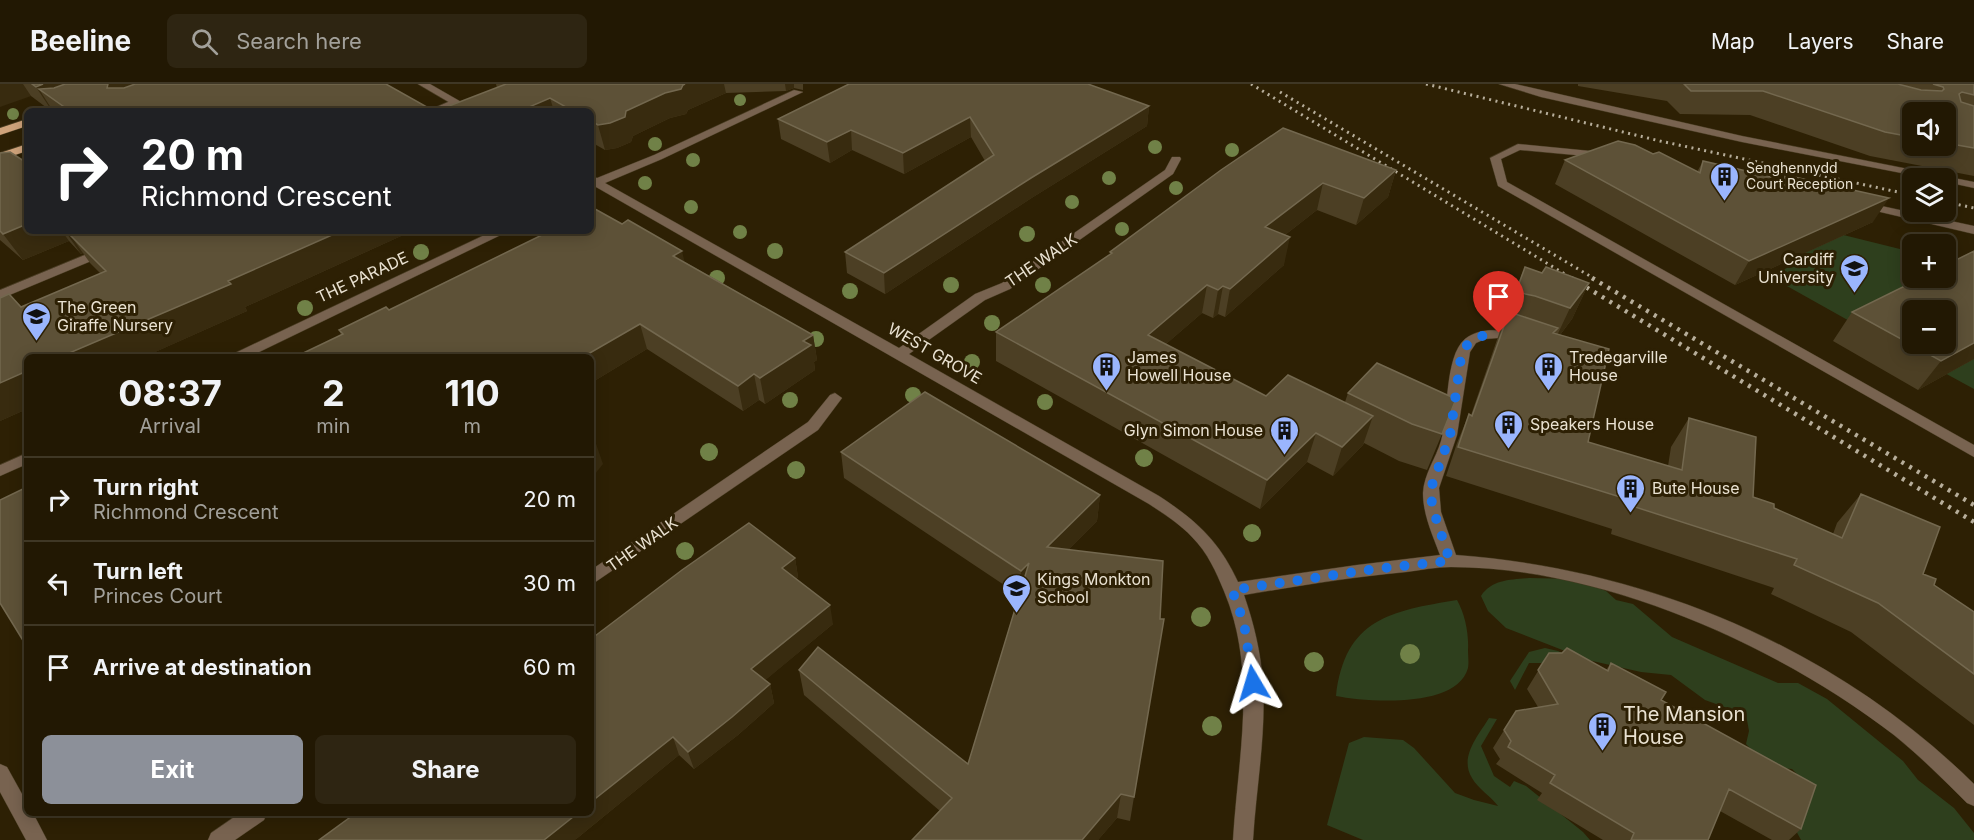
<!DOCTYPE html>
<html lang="en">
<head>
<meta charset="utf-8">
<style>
  body { margin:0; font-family:Inter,sans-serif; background:#2e2512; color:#f1f3f6; height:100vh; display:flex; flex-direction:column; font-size:22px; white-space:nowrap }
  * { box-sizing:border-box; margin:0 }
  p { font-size:20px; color:#a2a09a }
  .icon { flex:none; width:33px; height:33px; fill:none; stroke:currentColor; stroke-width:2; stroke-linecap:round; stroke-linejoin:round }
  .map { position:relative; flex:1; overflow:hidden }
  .side { position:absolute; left:24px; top:270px; width:570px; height:462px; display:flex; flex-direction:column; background:#221803; border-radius:9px; box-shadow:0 3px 15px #0003,0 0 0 2px #3f3725 }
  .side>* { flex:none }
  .banner { position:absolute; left:24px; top:24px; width:570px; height:126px; border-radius:9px; box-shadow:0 3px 15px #0003,0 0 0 2px #3f3725; background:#202124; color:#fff; overflow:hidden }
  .tools { position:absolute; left:1902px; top:18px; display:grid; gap:12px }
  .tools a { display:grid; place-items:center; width:54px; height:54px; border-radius:9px; background:#221803; box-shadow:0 3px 15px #0003,0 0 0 2px #3f3725; font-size:30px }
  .pin { position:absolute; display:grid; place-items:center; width:51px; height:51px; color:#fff; margin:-62px -26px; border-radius:50% 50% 50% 0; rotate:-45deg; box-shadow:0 0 6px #0007 }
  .pin .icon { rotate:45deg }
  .me { position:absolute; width:66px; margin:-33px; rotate:353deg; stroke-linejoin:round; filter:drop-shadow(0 0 4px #0008) }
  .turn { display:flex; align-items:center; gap:21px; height:126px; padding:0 18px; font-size:27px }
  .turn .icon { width:78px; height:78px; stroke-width:2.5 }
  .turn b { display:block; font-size:42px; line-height:51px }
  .eta { display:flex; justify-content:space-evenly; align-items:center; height:102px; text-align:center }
  .eta b { font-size:36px; font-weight:700; line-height:42px }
  .action { display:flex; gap:12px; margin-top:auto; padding:12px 18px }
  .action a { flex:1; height:69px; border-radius:9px; background:#8c9099; color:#fff; font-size:24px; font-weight:700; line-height:69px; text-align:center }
  .action a+a { background:#2e2512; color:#f1f3f6 }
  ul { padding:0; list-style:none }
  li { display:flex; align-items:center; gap:18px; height:84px; padding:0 18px; border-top:2px solid #3f3725 }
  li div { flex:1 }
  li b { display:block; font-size:22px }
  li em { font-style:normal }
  header { display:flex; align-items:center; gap:36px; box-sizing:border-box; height:84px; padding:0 30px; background:#221803; border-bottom:2px solid #3f3725 }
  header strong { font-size:28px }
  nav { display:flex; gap:33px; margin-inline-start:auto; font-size:21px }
  .search { width:420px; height:54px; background:#2e2512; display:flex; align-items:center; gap:15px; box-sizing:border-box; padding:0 21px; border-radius:9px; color:#a2a09a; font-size:22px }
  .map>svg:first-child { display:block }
  .green { fill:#2e3f1d }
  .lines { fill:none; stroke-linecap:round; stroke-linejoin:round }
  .lane-casing { stroke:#473b21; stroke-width:1 }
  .street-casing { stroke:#473b21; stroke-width:1 }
  .primary-casing { stroke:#473b21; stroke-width:1 }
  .lane { fill:#786350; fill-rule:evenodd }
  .street { fill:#786350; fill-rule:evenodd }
  .primary { fill:#cfa37b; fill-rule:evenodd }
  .rail-far1 { stroke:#b7ae9b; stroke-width:3; stroke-dasharray:2 4.5; stroke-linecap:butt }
  .rail { stroke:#b7ae9b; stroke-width:4.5; stroke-dasharray:3 6; stroke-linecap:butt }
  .tree { fill:#708147 }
  .wall { fill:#4c3f24; fill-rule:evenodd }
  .shaded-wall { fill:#382b0f }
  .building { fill:#5d5137; stroke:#73684f; stroke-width:1.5; fill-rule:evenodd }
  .route { stroke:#1a73e8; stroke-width:10; stroke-dasharray:0 18 }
  .labels { text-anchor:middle; stroke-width:6; stroke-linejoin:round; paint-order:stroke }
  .far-poi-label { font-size:14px; fill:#eae2d2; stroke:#2d2004; text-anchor:start }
  .poi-label { font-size:16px; fill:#eae2d2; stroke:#2d2004; text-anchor:start }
  .street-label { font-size:16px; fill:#eae2d2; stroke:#2d2004 }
  .near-poi-label { font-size:20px; fill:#eae2d2; stroke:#2d2004; text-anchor:start }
</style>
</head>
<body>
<header>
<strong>Beeline</strong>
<div class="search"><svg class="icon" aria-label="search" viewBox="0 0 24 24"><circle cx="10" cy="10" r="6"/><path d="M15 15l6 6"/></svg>Search here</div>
<nav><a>Map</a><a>Layers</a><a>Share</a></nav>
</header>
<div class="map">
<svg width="1974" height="756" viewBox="0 0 1974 756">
  <rect width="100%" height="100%" fill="#2d2004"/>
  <path class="green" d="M1775,134L1912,168V194H1946V176L1974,183V305L1908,269L1946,260V226H1912L1853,239L1769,192L1807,175L1756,147Z
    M1529,494L1576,495L1606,507L1616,516L1633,520L1672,553L1778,599H1798L1827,615L1903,677L1918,696L1954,724L1974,749V756H1801L1794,743L1807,700L1792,685L1768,683L1746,660L1749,647L1747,636L1730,625L1705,616L1671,591L1641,588L1588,576L1506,544L1488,527L1481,512C1492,495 1511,496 1529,494Z
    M1457,516C1465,530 1469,550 1468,566C1468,571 1469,579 1468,584C1457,625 1367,618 1336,612C1345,535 1390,527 1457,516Z
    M1545,564L1558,567L1594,586L1590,593L1547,571L1543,579H1529L1515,606L1510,597L1529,568Z
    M1489,634L1497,635L1481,662L1494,692L1510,703L1514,697L1526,702L1583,748L1590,756H1363L1327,741L1349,659L1364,653L1403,656L1414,664L1455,709L1474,716L1498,722C1491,712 1478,705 1472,694C1459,673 1478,652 1489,634Z"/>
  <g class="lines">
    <defs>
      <path id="lane" d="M1499,0H1515L1742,52L1974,98V104L1946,98V94H1927L1742,58L1541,13Z
        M455,15L460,18L459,20L441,27H427Z
        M1518,60L1611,69V73L1607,74L1520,66L1501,75L1507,98L1974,361V373L1498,102L1490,74Z
        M1863,118L1974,142V150L1859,123V119Z
        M104,163L110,167L108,170L0,215V206Z"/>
      <path id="street" d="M418,0H430L477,27H464Z
        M794,6L803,8L662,75L605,99L899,264L975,210L1002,199L1165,86L1172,73H1180L1181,75L1173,90L1010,205L985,216L909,270L1159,412C1197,437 1219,457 1238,498L1357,481L1440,471C1433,452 1423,431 1423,409C1424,390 1436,374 1441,357C1449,331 1444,273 1465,255C1481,242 1505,246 1523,251L1525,254L1518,258L1498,254L1485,255L1476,259L1470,268L1457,351L1439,404L1441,428L1456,471C1648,485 1836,564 1974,700V722L1967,719C1944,696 1920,672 1894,651C1776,560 1601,483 1451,483C1436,483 1421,486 1406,488C1351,493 1298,502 1244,511C1254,540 1261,569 1263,600C1266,652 1256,705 1253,756H1233C1238,672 1258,588 1224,507C1216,488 1208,469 1192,453C1180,440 1164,430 1149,420L596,103L591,104V92L597,94L654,71Z
        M493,147H509L249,273H231L233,270Z
        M835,309L842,314L818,346L591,501V486L808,338L830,311Z
        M27,369V380L0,392V381Z
        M0,680L7,683L27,719V729H33L47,756H26L0,708Z
        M240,729H267L264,736L235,756H208L211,749Z"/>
      <path id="primary" d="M27,35V42L0,51V44Z
        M27,60V67L0,76V69Z"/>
    </defs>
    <use href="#lane" class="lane-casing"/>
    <use href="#street" class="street-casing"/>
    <use href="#primary" class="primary-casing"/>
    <use href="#lane" class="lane"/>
    <use href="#street" class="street"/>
    <use href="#primary" class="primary"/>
    <path class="rail-far1" d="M1251,0L1573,195
      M1426,0L1660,57L1912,111
      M1280,8L1595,195
      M1946,118L1974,124"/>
    <path class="rail" d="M1571,194L1974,438
      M1592,194L1974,421"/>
  </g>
  <g class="tree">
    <circle cx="740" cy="16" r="6"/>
    <circle cx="13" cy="30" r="6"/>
    <circle cx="655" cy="60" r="7"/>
    <circle cx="1155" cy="63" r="7"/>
    <circle cx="1232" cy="66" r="7"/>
    <circle cx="693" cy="76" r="7"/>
    <circle cx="1109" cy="94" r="7"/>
    <circle cx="645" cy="99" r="7"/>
    <circle cx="1176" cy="104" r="7"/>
    <circle cx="1072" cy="118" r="7"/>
    <circle cx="691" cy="123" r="7"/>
    <circle cx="1122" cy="145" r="7"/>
    <circle cx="740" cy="148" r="7"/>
    <circle cx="1027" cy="150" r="8"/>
    <circle cx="775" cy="167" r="8"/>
    <circle cx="421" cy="168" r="8"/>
    <circle cx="717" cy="194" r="8"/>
    <circle cx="951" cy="201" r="8"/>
    <circle cx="1043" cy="201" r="8"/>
    <circle cx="850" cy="207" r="8"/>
    <circle cx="305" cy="224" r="8"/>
    <circle cx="992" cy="239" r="8"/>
    <circle cx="816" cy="255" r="8"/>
    <circle cx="972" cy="278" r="8"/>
    <circle cx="913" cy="311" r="8"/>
    <circle cx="790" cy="316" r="8"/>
    <circle cx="1045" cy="318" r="8"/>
    <circle cx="709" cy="368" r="9"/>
    <circle cx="1144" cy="374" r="9"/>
    <circle cx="796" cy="386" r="9"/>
    <circle cx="1252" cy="449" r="9"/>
    <circle cx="685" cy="467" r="9"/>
    <circle cx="1201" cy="533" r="10"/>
    <circle cx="1410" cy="570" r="10"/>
    <circle cx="1314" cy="578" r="10"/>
    <circle cx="1212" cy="642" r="10"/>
  </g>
  <path class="wall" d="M0,0H386L434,27H51L31,12Z
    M496,0H803V6L794,4L786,7L726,9L688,26L686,30L670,34L633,52L631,58L617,64L605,66L591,58V27H436L497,4Z
    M1578,0H1974V92L1870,72L1750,31L1680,30L1667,17L1578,2ZM1912,28H1946V62H1912Z
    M1149,22L1147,42L1030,115L885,210L847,189L845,168L985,77L971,53L904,90L852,66L830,79L781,55L778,35Z
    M0,69L27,147H412L245,223L247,227L0,337V214L21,223L101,190L90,179L83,169L81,170L69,157L23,176L0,156Z
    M1653,70L1697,88L1703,77L1783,96L1785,91L1873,138L1735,201L1555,100L1565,76Z
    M1221,86H1396L1388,113L1356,141L1317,126L1285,151L1284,181L1225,233L1218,230L1213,234L1202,229L1166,260L1266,312L1345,318L1348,309L1442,350L1427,386L1399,377L1364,359L1363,361L1333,392L1307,378L1260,425L996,277V248L1110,171V168Z
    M685,178L813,251L817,276L814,278L815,286L765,320L759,316L743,327L647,265L591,299V273L341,251L339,246L389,226Z
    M1525,183L1542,189L1589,199L1572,235L1560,251L1588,358L1668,382L1671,363L1689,334L1753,413L1774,424L1833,450L1837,439L1861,410L1923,490L1934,501L1974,528V641L1851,548L1771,510L1774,504L1611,450L1612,445L1446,392L1457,359L1469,330L1471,331L1510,218Z
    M1852,228L1974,275L1918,306L1833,257Z
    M841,368L1100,411L1097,437L1069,465L1134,713L1130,737L1117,734L1098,756H912L940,727L804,611L799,586L968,680L1019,511L844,394Z
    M795,474L798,493L796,495L833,540L765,596L770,600L774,619L738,651L694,685L679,671L575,756Z
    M1549,569H1562L1606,586L1611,579L1661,616L1801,745L1789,756H1772L1720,727L1708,756H1603L1537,716L1542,709L1496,680L1500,675L1493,664L1516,627L1538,623L1527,605Z"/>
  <path class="shaded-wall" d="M0,0H23L31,12L0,23Z
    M43,0H188L122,25L39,5L53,27H52L36,3Z
    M685,0H724L726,9L688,26L686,30L670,34L633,52L631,58L617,64L605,66L598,41L626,27Z
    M785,0H794V4L786,7Z
    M550,14L554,27H520Z
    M1149,22L1147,42L1030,115L885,210L884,189L1031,94Z
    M970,33L971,53L904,90L903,69Z
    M851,46L852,66L830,79L827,58Z
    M1396,86L1388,113L1356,141L1364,114Z
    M1323,99L1317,126L1259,171L1265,143Z
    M1889,114L1873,138L1735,201L1749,177Z
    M27,140V147H62L69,157L23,176L3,150Z
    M65,147H135L71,152L83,169L81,170Z
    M341,147H412L245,223L247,227L144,273H60L228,197Z
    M1290,153L1284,181L1225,233L1230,205Z
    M682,167L688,192L673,172Z
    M1589,199L1572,235L1553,260L1570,224Z
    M1207,201L1202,229L1144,279L1148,251Z
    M1223,202L1218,230L1213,234L1218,206Z
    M640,240L647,265L591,299V273H583Z
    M813,251L817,276L814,278L815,286L765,320L760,294L803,257Z
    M1974,259V275L1918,306L1941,277Z
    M27,287V325L0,337V299Z
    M754,290L759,316L743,327L738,302Z
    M1373,332L1363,361L1333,392L1342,363Z
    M1316,349L1307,378L1260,425L1267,396Z
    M594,354L603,380L591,395V358Z
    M1100,411L1097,437L1046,488L1047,463Z
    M795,474L798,493L786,503L782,484Z
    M1029,479L1020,512L1021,487Z
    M830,521L833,540L756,604L751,585Z
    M770,600L774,619L738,651L694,685L688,668Z
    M673,653L679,671L575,756H544L578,729H591V718Z
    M1121,710L1117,734L1098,756H1082Z"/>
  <path class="building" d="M32,0H43L36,3Z
    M65,0H108L107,4H124L135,0H386L434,27H70L39,5L54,4Z
    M506,0H685L683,1L681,5L665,9L626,27L625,33L610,39L598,41L591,37V27H573L550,14L520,27H436Z
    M849,0H1088L1149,22L1031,94L884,189L845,168L994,71L970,33L903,69L851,46L827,58L778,35Z
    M1684,0H1898L1921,6L1942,7L1944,5L1943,3L1933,0H1974V11L1962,8L1959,10L1961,18L1974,22V64L1946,59V28H1912V53L1885,48L1763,7H1691Z
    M1283,44L1396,86L1364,114L1323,99L1265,143L1290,153L1230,205L1223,202L1218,206L1207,201L1148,251L1266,312L1288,291L1373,332L1342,363L1316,349L1267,396L996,248L1112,169L1110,168L1221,86Z
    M1618,57L1635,61L1653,70L1659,68L1700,89L1703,77L1785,96V91L1889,114L1749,177L1565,76Z
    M10,68L27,79V140L3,150L0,147V69Z
    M595,125L622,140L628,136L682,167L673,172L813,251L803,257L811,261L760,294L754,290L738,302L640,240L583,273H295L343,250L339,246L386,223L389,226L550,147H591V127Z
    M83,147H341L228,197L231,200L60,273H27V287L0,299V214L9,210L21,223L106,187L71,152Z
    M1974,167V259L1941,277L1852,228L1921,194H1946V181ZM1912,226H1946V260H1912Z
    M1525,183L1542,189L1546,183L1589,199L1570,224L1535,212L1516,208Z
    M1509,228L1558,244L1553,249L1609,265L1588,358L1682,386L1689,334L1756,353L1753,413L1774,420V424L1842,454L1861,410L1940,443L1923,490L1936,495L1934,501L1974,528V590L1878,519L1794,481L1797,475L1629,421L1630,416L1458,363L1469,330L1472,332Z
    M1377,279L1456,315L1442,350L1412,340L1348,309Z
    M925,308L1100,411L1047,463L1163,477L1160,535H1164L1134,713L1121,710L1082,756H912L952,714L799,586L818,563L968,680L1029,479L1021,487L841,368Z
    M27,403V563L0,519V416Z
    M749,439L795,474L782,484L830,521L751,585L770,600L732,633L688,668L673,653L591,718V555L682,486Z
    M1567,564L1608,587L1611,579L1666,608L1661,616L1816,701L1801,745L1729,705L1708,756H1631L1634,749L1550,699L1555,691L1508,663L1511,657L1504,646L1516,627L1558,620L1538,586L1549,569H1562Z
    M356,729H578L544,756H319Z"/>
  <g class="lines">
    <path class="route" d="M1253,599L1244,539L1232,506L1375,485L1450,477L1432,422L1431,404L1450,352L1461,273L1467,261L1482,252L1499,249"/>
  </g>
  <defs>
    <symbol id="building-pin" viewBox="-11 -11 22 30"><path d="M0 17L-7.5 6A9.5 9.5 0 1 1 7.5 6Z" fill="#9ab5fd" stroke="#2d2004"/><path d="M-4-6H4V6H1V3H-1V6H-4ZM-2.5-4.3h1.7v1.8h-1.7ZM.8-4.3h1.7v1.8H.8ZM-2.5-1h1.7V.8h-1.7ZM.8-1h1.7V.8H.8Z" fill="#111"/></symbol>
    <symbol id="university-pin" viewBox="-11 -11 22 30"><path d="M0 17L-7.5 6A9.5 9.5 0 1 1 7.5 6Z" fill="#9ab5fd" stroke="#2d2004"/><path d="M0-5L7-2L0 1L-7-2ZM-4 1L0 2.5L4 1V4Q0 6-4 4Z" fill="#111"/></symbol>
    <symbol id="school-pin" viewBox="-11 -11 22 30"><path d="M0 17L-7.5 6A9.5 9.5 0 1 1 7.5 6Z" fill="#9ab5fd" stroke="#2d2004"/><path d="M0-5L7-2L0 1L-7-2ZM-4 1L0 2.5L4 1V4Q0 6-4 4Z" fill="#111"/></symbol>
  </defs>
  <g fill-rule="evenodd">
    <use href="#building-pin" x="1708" y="76" width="33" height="45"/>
    <use href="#university-pin" x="1838" y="168" width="33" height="45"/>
    <use href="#school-pin" x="20" y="216" width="33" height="45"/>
    <use href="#building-pin" x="1090" y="266" width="33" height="45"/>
    <use href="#building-pin" x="1532" y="266" width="33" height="45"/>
    <use href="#building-pin" x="1492" y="324" width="33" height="45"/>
    <use href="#building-pin" x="1268" y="330" width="33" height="45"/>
    <use href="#building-pin" x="1614" y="388" width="33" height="45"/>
    <use href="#school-pin" x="1000" y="488" width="33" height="45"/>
    <use href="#building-pin" x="1586" y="626" width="33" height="45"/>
  </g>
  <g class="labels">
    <g class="far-poi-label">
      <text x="1746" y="89">Senghennydd<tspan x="1746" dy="16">Court Reception</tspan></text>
    </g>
    <g class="poi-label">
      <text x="1834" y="181" text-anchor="end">Cardiff<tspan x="1834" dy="18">University</tspan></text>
      <text x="57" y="229">The Green<tspan x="57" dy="18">Giraffe Nursery</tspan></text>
      <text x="1127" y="279">James<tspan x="1127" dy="18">Howell House</tspan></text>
      <text x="1569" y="279">Tredegarville<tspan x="1569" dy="18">House</tspan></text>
      <text x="1530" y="346">Speakers House</text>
      <text x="1263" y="352" text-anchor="end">Glyn Simon House</text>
      <text x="1652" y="410">Bute House</text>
      <text x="1037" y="501">Kings Monkton<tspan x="1037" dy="18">School</tspan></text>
    </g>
    <g class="street-label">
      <text transform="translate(1041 176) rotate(-34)" y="6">THE WALK</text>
      <text transform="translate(362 193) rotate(-25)" y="6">THE PARADE</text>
      <text transform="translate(935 269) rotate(30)" y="6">WEST GROVE</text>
      <text transform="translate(642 460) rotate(-35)" y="6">THE WALK</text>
    </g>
    <g class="near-poi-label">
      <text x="1623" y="637">The Mansion<tspan x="1623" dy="23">House</tspan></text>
    </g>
  </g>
</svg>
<div class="tools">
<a><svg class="icon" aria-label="sound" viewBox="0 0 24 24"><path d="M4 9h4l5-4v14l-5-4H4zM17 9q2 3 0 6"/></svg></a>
<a><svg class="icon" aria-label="layers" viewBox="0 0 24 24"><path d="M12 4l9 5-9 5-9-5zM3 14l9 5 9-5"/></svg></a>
<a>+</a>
<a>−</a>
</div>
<div class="pin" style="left:1499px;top:249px;background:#d93025"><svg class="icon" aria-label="arrive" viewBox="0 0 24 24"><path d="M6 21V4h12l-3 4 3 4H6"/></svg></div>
<svg class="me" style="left:1253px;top:599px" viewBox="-20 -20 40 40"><path d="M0-17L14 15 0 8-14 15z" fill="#1a73e8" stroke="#fff" stroke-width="4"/></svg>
<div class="banner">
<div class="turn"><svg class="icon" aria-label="right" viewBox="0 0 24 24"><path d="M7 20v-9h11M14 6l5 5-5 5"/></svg><div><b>20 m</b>Richmond Crescent</div></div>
</div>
<section class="side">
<div class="eta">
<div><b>08:37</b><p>Arrival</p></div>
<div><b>2</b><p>min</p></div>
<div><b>110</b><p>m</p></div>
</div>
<ul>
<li><svg class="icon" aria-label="right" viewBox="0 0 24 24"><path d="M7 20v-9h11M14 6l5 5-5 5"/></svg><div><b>Turn right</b><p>Richmond Crescent</p></div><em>20 m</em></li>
<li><svg class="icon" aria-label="left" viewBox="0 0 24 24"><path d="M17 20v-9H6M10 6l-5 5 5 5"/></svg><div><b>Turn left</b><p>Princes Court</p></div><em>30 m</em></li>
<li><svg class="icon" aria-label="arrive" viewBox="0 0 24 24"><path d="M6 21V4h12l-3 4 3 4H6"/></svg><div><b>Arrive at destination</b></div><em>60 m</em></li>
</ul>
<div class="action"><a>Exit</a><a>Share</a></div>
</section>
</div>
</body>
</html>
